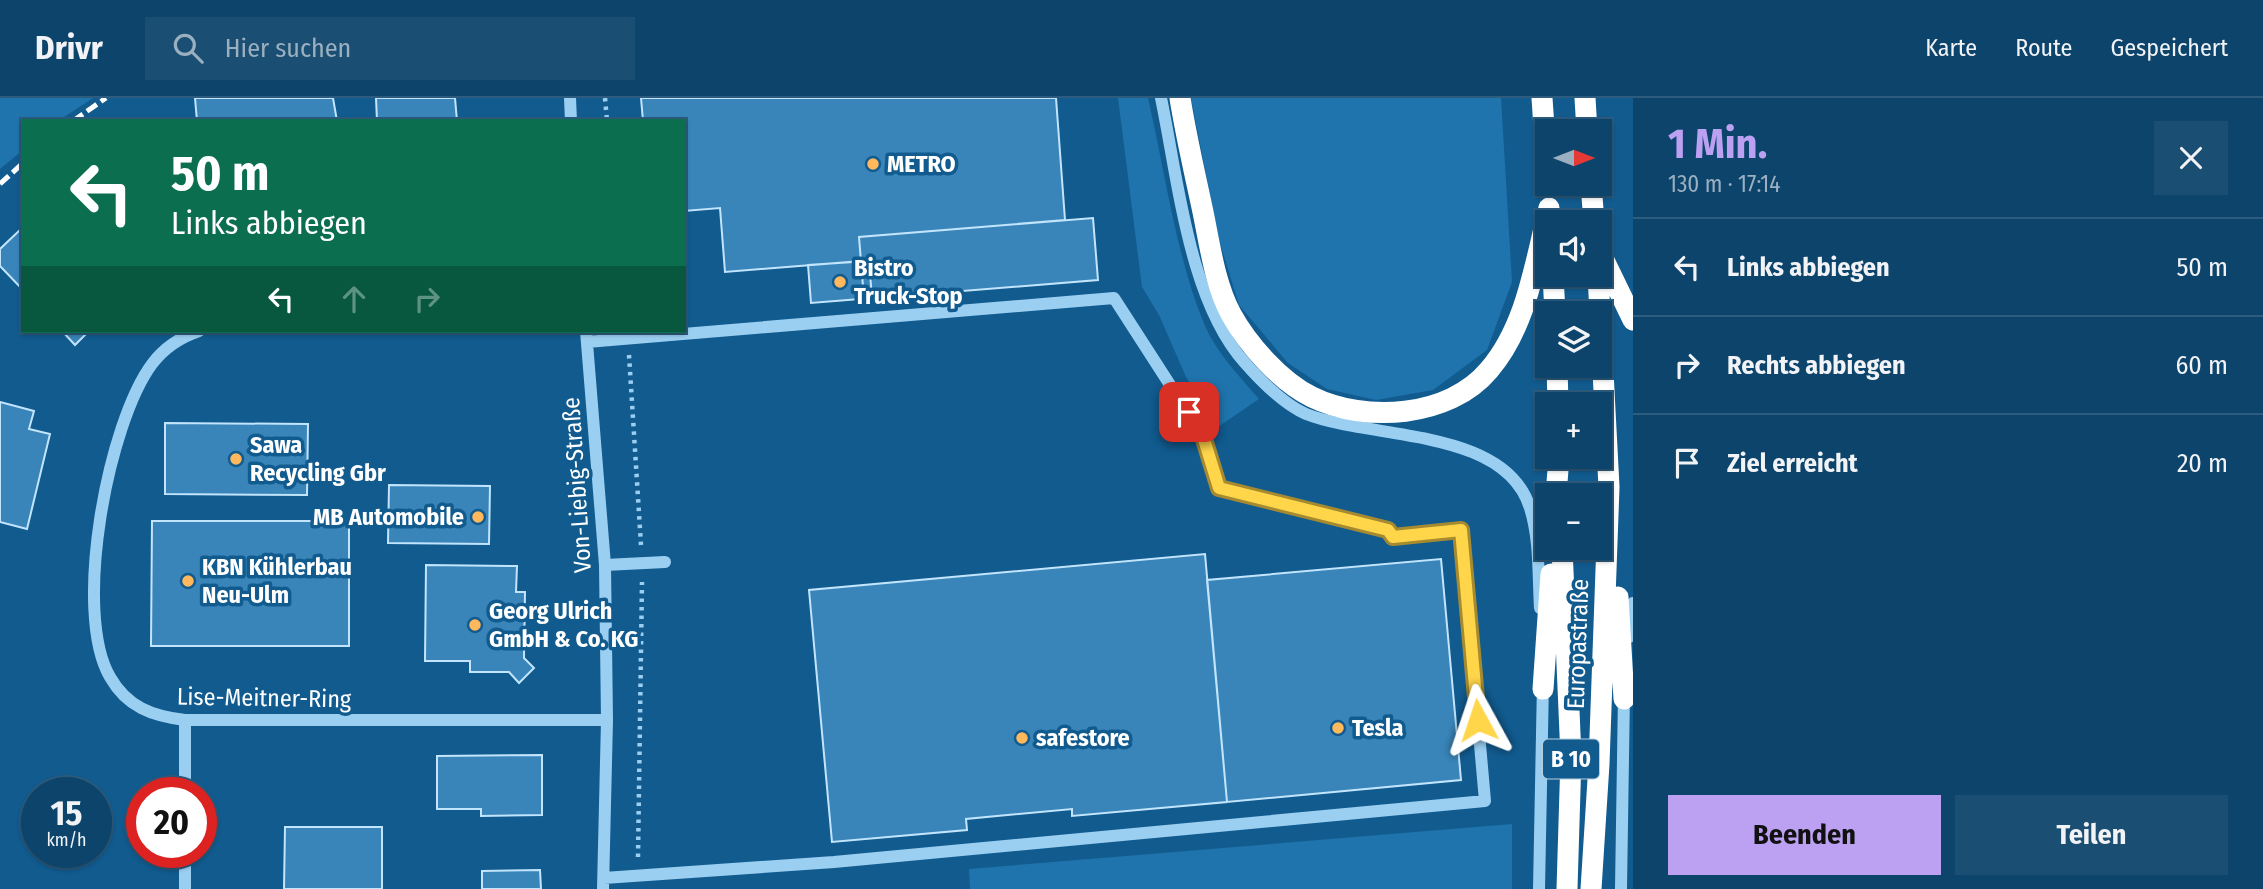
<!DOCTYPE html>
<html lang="de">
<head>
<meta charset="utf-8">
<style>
  body { margin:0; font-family:"Fira Sans Condensed",sans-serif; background:#1b4e73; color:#f1f3f6; height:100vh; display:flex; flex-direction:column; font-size:26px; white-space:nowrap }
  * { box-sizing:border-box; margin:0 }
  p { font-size:23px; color:#9ab0c1 }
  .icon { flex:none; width:38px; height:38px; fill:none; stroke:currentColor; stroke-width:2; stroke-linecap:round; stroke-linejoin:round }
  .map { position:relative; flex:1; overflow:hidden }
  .panel { display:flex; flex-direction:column; background:#0d446b; width:630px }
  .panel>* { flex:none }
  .guide { position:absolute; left:21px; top:21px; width:665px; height:214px; border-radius:0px; box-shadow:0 2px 5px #0004,0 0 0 2px #2d5c7e; background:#0b6e4f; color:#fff; overflow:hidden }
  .needle { width:46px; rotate:90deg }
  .tools { position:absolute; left:1535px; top:21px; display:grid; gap:14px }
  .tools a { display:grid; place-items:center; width:77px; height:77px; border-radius:0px; background:#0d446b; box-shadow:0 2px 5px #0004,0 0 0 2px #2d5c7e; font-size:35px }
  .speed { position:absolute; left:21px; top:679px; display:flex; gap:14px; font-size:35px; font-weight:700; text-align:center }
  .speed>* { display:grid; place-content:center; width:91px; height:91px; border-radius:50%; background:#0d446b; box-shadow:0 2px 5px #0004,0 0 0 2px #2d5c7e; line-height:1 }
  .speed small { font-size:18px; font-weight:400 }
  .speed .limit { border:10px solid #d22; background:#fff; color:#111 }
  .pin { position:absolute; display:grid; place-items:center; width:60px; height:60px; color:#fff; margin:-30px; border-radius:14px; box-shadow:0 4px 10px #0006 }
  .me { position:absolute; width:77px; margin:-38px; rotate:355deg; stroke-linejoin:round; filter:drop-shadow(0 0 5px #0008) }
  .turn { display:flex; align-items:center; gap:24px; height:147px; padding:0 35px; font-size:32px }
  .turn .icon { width:91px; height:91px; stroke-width:2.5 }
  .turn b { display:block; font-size:49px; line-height:60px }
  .lanes { display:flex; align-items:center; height:66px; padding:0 35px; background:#0003; justify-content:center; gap:35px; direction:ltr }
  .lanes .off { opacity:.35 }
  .round { display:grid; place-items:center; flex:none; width:74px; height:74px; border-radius:0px; background:#1b4e73 }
  .overview { display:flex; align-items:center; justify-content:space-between; height:119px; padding:0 35px }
  h1 { font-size:42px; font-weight:700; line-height:52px; color:#bca0f2 }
  .cta { display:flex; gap:14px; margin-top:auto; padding:14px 35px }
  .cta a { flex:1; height:80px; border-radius:0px; background:#bca0f2; color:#111; font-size:28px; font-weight:700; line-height:80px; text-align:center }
  .cta a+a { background:#1b4e73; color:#f1f3f6 }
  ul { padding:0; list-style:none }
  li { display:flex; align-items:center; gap:21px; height:98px; padding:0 35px; border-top:2px solid #2d5c7e }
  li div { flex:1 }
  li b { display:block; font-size:26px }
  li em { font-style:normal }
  header { display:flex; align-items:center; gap:42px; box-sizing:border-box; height:98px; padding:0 35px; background:#0d446b; border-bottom:2px solid #2d5c7e }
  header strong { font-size:33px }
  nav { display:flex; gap:38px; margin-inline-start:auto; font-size:24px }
  .search { width:490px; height:63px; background:#1b4e73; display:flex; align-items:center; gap:18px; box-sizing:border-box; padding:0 24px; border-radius:0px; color:#9ab0c1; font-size:26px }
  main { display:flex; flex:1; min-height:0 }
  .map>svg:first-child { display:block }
  .green { fill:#1f74ad }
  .building { fill:#3985b9; stroke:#c2e5fd; stroke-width:2 }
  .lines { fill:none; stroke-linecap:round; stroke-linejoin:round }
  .path { stroke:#9bcff2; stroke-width:4.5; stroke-dasharray:3.5 5; stroke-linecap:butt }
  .minor { stroke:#9bcff2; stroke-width:12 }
  .highway { stroke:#fff; stroke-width:21 }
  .rail { stroke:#fff; stroke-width:5; stroke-dasharray:12 5; stroke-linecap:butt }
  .route-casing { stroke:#a68a30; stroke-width:18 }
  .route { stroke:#ffd54a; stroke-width:12 }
  .poi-dot { fill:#ffb85c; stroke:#115b8f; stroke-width:2.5 }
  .labels { text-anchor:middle; stroke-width:7; stroke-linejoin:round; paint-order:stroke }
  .shield { fill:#115b8f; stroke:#b8cedd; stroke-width:2 }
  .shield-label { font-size:23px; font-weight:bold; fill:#fff }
  .poi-label { font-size:24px; font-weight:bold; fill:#fff; stroke:#115b8f; text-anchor:start }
  .street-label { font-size:24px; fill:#fff; stroke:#115b8f }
</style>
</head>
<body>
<header>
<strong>Drivr</strong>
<div class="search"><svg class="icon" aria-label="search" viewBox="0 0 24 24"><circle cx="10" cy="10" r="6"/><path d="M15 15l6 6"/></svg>Hier suchen</div>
<nav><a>Karte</a><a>Route</a><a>Gespeichert</a></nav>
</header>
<main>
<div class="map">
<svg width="1633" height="791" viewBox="0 0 1633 791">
  <rect width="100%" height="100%" fill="#115b8f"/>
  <path class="green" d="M0,0H93L58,23H23V52L0,71Z
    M1118,0H1148C1165,73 1176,159 1205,228C1217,255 1240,279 1259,301L1218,329L1186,279L1159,217L1142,189Z
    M1191,0H1501L1512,184L1487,252L1433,292L1376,302L1327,291L1288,265L1239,207L1219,142Z
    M1512,726V791H970L969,771Z"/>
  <path class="building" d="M195,0H333L337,23H197Z
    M376,0H455L457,23H377Z
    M641,0H1056L1065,122L859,139L861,163L725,174L720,110L684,113V23H643Z
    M1093,120L1098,182L864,201L859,139Z
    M23,129V192L0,168V151Z
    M869,163L872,200L811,205L808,167Z
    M62,233H89L75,247Z
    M0,304L34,313L29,331L50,336L27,431L0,424Z
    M165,325L308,326L307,397L165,396Z
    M389,387L490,388L489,446L388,445Z
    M152,423H349V548H151Z
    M1205,456L1227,704L1072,718V711L966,721L967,732L832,744L809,492Z
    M1441,461L1461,682L1227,704L1207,482Z
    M426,467L517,468L516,494H525L524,560L534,570L519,585L509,574H470V563H425Z
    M542,657V717L481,718V711H437V658Z
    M285,729H382V791H284Z
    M540,772L541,791H482V773Z"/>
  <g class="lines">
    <path class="path" d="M605,0L607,23
      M629,257L641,447
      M638,759L642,484"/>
    <path class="minor" d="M570,0L571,23
      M1161,0C1178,81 1189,203 1245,265C1260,282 1285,307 1306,316C1372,342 1505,329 1530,410C1540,442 1538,477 1540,510
      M199,233C181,239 164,250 152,266C108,325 72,514 110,579C127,609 152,618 185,622H607
      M586,233L605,467L607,622L603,791
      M587,244L1114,200L1203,338L1219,390L1388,432L1393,439L1461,432L1485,703L834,764L604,780
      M605,467L665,464
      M1629,539L1633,505
      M185,622V695
      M185,754V791
      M1539,791L1543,584
      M1621,791L1624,595"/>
    <path class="highway" d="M1180,0C1186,38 1195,76 1203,114C1210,148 1215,186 1231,216C1248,247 1281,284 1312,299C1365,325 1449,320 1489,272C1527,228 1535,164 1549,110
      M1542,0L1547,74
      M1585,0L1587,33
      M1591,86L1594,124
      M1600,154L1633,222
      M1553,177L1555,215
      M1557,268L1558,306
      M1556,397L1559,359
      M1562,450L1571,659L1567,791
      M1618,499L1624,601
      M1543,591L1551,476
      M1591,791L1599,666L1609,389L1598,177"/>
    <path class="rail" d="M73,23L106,0
      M0,86L23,65"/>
  </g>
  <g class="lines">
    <defs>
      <path id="route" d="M1189,314L1203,338L1219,390L1388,432L1393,439L1461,432L1478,622"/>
    </defs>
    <use href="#route" class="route-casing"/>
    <use href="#route" class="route"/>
  </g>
  <g class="poi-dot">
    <circle cx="873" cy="66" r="7"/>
    <circle cx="840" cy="184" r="7"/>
    <circle cx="236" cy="361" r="7"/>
    <circle cx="478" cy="419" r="7"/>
    <circle cx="188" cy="483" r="7"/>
    <circle cx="475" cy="527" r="7"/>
    <circle cx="1338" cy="630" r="7"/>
    <circle cx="1022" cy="640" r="7"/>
  </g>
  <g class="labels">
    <rect class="shield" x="1543" y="641.5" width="56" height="39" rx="5"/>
    <g class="shield-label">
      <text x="1571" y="669">B 10</text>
    </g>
    <g class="poi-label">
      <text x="887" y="74">METRO</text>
      <text x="854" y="178">Bistro<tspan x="854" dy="28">Truck-Stop</tspan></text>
      <text x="250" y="355">Sawa<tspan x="250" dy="28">Recycling Gbr</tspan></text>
      <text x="464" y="427" text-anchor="end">MB Automobile</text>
      <text x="202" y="477">KBN Kühlerbau<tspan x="202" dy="28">Neu-Ulm</tspan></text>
      <text x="489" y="521">Georg Ulrich<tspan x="489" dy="28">GmbH &amp; Co. KG</tspan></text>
      <text x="1352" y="638">Tesla</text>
      <text x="1036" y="648">safestore</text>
    </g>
    <g class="street-label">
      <text transform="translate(577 387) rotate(-94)" y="8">Von-Liebig-Straße</text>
      <text transform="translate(1578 546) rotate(-88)" y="8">Europastraße</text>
      <text transform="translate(264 600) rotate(1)" y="8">Lise-Meitner-Ring</text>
    </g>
  </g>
</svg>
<div class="tools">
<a><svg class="needle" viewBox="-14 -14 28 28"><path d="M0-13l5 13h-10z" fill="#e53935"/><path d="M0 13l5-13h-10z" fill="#9ab0c1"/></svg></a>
<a><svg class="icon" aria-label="sound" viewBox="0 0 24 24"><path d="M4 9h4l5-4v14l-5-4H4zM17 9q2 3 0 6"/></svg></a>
<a><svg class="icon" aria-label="layers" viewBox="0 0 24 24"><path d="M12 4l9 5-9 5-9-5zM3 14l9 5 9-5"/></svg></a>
<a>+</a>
<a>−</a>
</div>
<div class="speed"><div>15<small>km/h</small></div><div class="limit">20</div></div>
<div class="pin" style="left:1189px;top:314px;background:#d93025"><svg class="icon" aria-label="arrive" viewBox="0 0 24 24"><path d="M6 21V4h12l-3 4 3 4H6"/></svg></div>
<svg class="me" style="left:1478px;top:622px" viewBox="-20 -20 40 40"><path d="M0-17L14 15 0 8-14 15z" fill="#ffd54a" stroke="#fff" stroke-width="4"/></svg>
<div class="guide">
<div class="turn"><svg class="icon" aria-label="left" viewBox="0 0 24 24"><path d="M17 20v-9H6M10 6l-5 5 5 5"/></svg><div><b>50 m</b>Links abbiegen</div></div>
<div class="lanes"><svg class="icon" aria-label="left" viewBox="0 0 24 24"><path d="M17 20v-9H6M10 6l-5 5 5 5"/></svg><svg class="icon off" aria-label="ahead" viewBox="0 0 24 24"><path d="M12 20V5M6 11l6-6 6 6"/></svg><svg class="icon off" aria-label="right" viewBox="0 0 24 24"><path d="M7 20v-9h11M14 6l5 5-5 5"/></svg></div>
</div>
</div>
<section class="panel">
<div class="overview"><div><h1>1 Min.</h1><p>130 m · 17:14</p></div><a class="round"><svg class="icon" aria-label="close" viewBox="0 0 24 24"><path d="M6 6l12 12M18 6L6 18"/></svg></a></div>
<ul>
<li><svg class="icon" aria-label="left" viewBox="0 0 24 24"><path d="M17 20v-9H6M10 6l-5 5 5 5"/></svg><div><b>Links abbiegen</b></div><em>50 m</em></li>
<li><svg class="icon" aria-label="right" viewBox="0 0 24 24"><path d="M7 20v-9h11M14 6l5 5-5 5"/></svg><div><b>Rechts abbiegen</b></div><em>60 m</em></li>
<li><svg class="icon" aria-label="arrive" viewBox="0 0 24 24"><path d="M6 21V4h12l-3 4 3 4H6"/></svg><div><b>Ziel erreicht</b></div><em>20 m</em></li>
</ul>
<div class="cta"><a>Beenden</a><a>Teilen</a></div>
</section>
</main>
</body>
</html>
